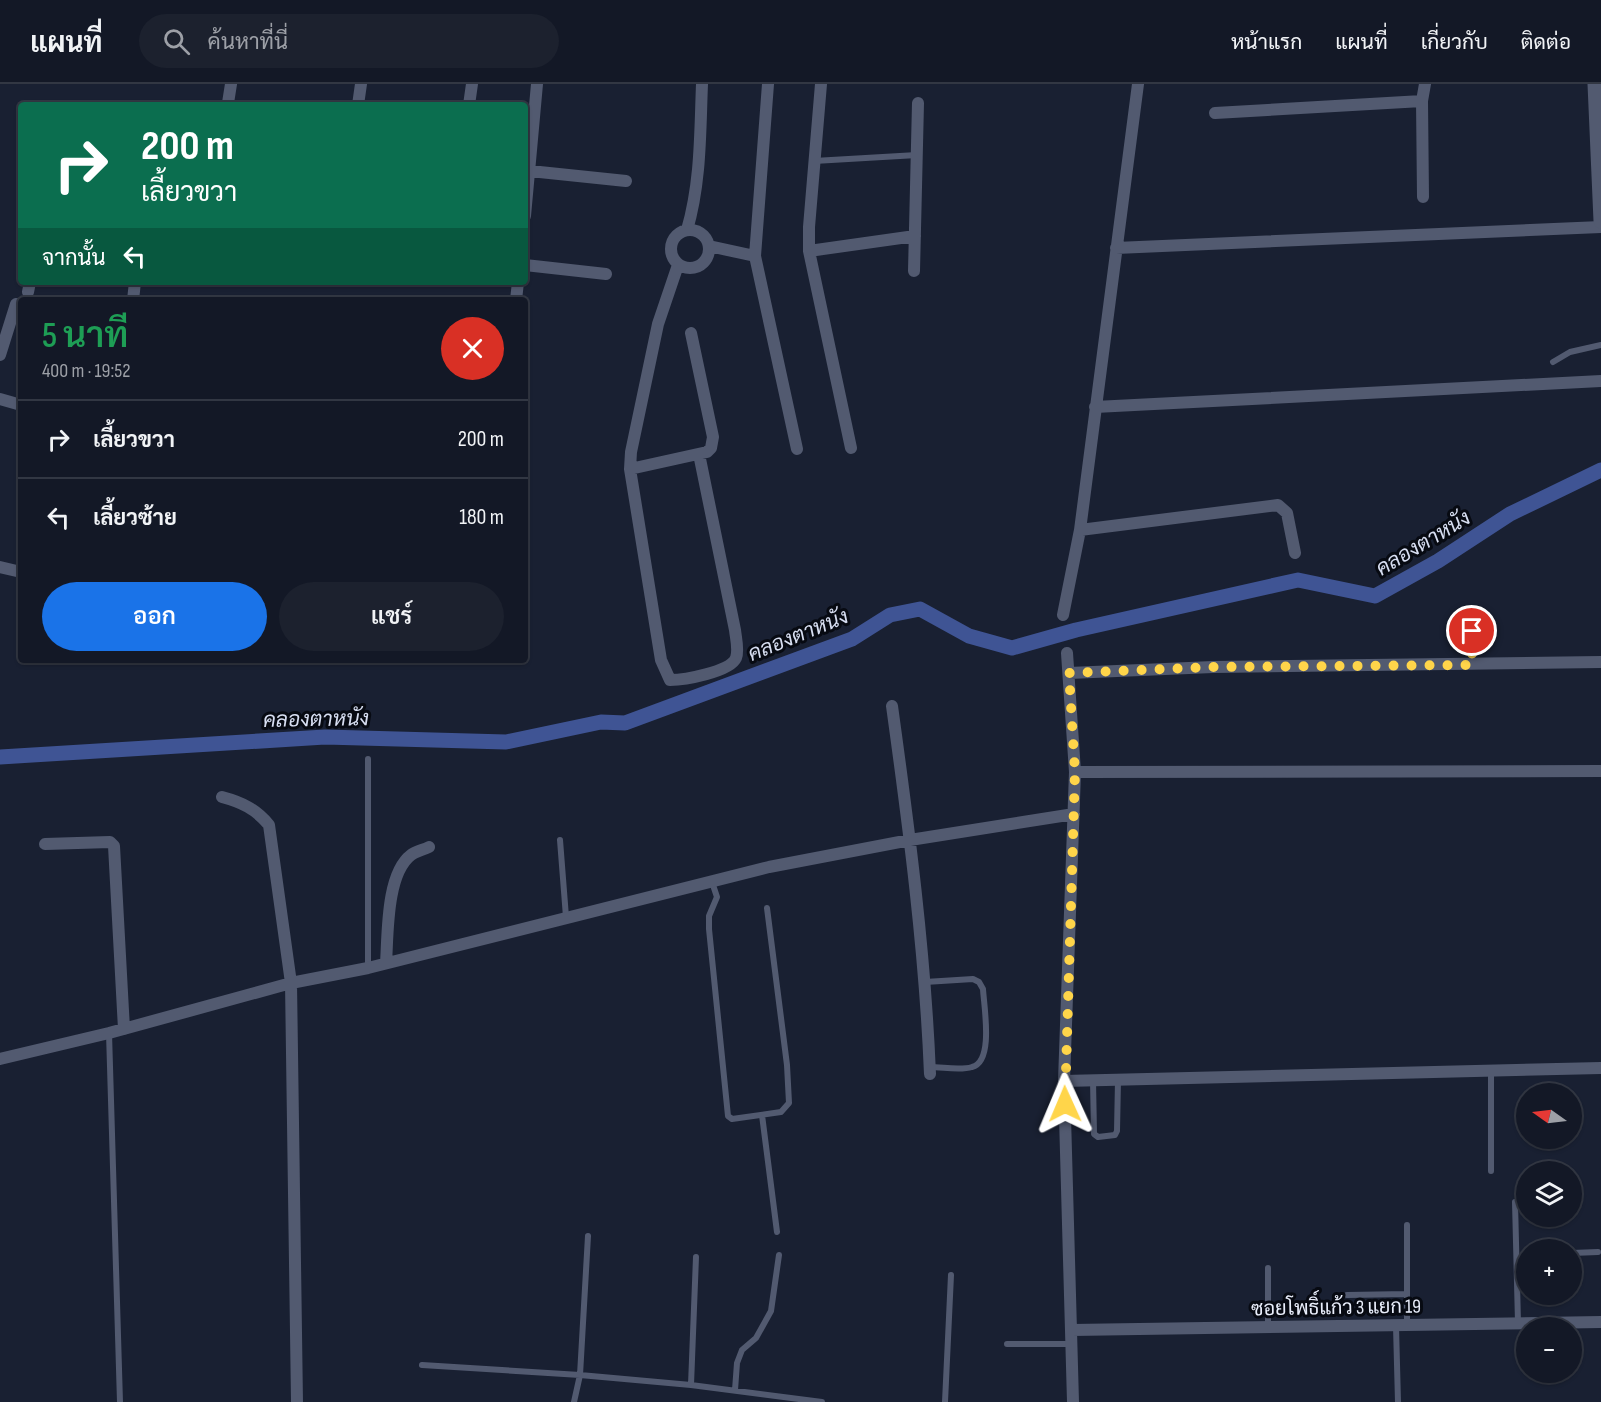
<!DOCTYPE html>
<html lang="th">
<head>
<meta charset="utf-8">
<style>
  body { margin:0; font-family:"Sofia Sans Condensed",Sarabun,sans-serif; background:#1c212e; color:#f1f3f6; height:100vh; display:flex; flex-direction:column; font-size:22px; white-space:nowrap }
  * { box-sizing:border-box; margin:0 }
  p { font-size:20px; color:#9da0a7 }
  .icon { flex:none; width:33px; height:33px; fill:none; stroke:currentColor; stroke-width:2; stroke-linecap:round; stroke-linejoin:round }
  .map { position:relative; flex:1; overflow:hidden }
  .panel { position:absolute; left:18px; top:213px; width:510px; height:366px; display:flex; flex-direction:column; background:#131826; border-radius:6px; box-shadow:0 2px 4px #0004,0 0 0 2px #323743 }
  .panel>* { flex:none }
  .banner { position:absolute; left:18px; top:18px; width:510px; height:183px; border-radius:6px; box-shadow:0 2px 4px #0004,0 0 0 2px #323743; background:#0b6e4f; color:#fff; overflow:hidden }
  .needle { width:39px; rotate:284deg }
  .tools { position:absolute; left:1516px; top:999px; display:grid; gap:12px }
  .tools a { display:grid; place-items:center; width:66px; height:66px; border-radius:50%; background:#131826; box-shadow:0 2px 4px #0004,0 0 0 2px #323743; font-size:30px }
  .pin { position:absolute; display:grid; place-items:center; width:51px; height:51px; color:#fff; margin:-26px; border:3px solid #fff; border-radius:50%; box-shadow:0 2px 6px #0007 }
  .me { position:absolute; width:66px; margin:-33px; rotate:359deg; stroke-linejoin:round; filter:drop-shadow(0 0 4px #0008) }
  .turn { display:flex; align-items:center; gap:21px; height:126px; padding:0 24px; font-size:27px }
  .turn .icon { width:78px; height:78px; stroke-width:2.5 }
  .turn b { display:block; font-size:42px; line-height:51px }
  .then { display:flex; align-items:center; height:57px; padding:0 24px; background:#0003; gap:12px; font-size:22px }
  .round { display:grid; place-items:center; flex:none; width:63px; height:63px; border-radius:32px; background:#1c212e }
  .headline { display:flex; align-items:center; justify-content:space-between; height:102px; padding:0 24px }
  h1 { font-size:36px; font-weight:600; line-height:45px; color:#1e9e55 }
  .cta { display:flex; gap:12px; margin-top:auto; padding:12px 24px }
  .cta a { flex:1; height:69px; border-radius:36px; background:#1a73e8; color:#fff; font-size:24px; font-weight:600; line-height:69px; text-align:center }
  .cta a+a { background:#1c212e; color:#f1f3f6 }
  ul { padding:0; list-style:none }
  li { display:flex; align-items:center; gap:18px; height:78px; padding:0 24px; border-top:2px solid #323743 }
  li div { flex:1 }
  li b { display:block; font-size:22px }
  li em { font-style:normal }
  header { display:flex; align-items:center; gap:36px; box-sizing:border-box; height:84px; padding:0 30px; background:#131826; border-bottom:2px solid #323743 }
  header strong { font-size:28px }
  nav { display:flex; gap:33px; margin-inline-start:auto; font-size:21px }
  .search { width:420px; height:54px; background:#1c212e; display:flex; align-items:center; gap:15px; box-sizing:border-box; padding:0 21px; border-radius:33px; color:#9da0a7; font-size:22px }
  .map>svg:first-child { display:block }
  .lines { fill:none; stroke-linecap:round; stroke-linejoin:round }
  .canal { stroke:#3f5494; stroke-width:15 }
  .service { stroke:#525a70; stroke-width:6 }
  .minor { stroke:#525a70; stroke-width:12 }
  .tertiary { stroke:#525a70; stroke-width:15 }
  .route { stroke:#ffd54a; stroke-width:10; stroke-dasharray:0 18 }
  .labels { text-anchor:middle; stroke-width:6; stroke-linejoin:round; paint-order:stroke }
  .street-label { font-size:20px; fill:#e9eefb; stroke:#070a12 }
  .water-label { font-size:21px; font-style:italic; fill:#d7def1; stroke:#070a12 }
</style>
</head>
<body>
<header>
<strong>แผนที่</strong>
<div class="search"><svg class="icon" aria-label="search" viewBox="0 0 24 24"><circle cx="10" cy="10" r="6"/><path d="M15 15l6 6"/></svg>ค้นหาที่นี่</div>
<nav><a>หน้าแรก</a><a>แผนที่</a><a>เกี่ยวกับ</a><a>ติดต่อ</a></nav>
</header>
<div class="map">
<svg width="1601" height="1318" viewBox="0 0 1601 1318">
  <rect width="100%" height="100%" fill="#192032"/>
  <g class="lines">
    <path class="canal" d="M0,673L325,653L506,658L601,638L625,639L852,555L890,531L920,525L969,552L1012,564L1076,546L1298,496L1375,512L1438,477L1510,430L1601,386"/>
    <path class="service" d="M814,77L917,71
      M1553,278L1570,268L1601,261
      M1472,530V580
      M560,756L566,833
      M712,798L717,813L709,832V845L728,1032L732,1035L781,1028L789,1019L787,981L767,824
      M368,884V675
      M925,898L973,895L979,898L983,905C984,923 994,978 972,983C960,987 943,983 930,983
      M109,949L120,1318
      M1093,996L1094,1050L1098,1053L1115,1051L1117,1047L1118,996
      M762,1031L777,1148
      M1491,1087V988
      M1515,1118L1518,1239
      M1407,1141V1241
      M1572,1169L1598,1168
      M1347,1211L1407,1210
      M1396,1242L1398,1318
      M1268,1243V1184
      M1007,1260H1073
      M422,1281L580,1291L691,1301L822,1318
      M691,1301L696,1173
      M735,1306L737,1279L742,1266L756,1254L771,1227L779,1171
      M574,1318L580,1291L588,1152
      M945,1318L951,1191"/>
    <path class="minor" d="M768,0L755,172L797,365
      M821,0L809,143V167L851,364
      M228,19L231,0
      M358,21L361,0
      M469,21L472,0
      M1215,29L1422,17
      M530,87L626,97
      M1423,113L1422,17L1425,0
      M525,132L537,0
      M671 165a19 19 0 1 1 38 0a19 19 0 1 1-38 0Z
      M687,146C701,98 700,49 702,0
      M709,162L755,172
      M1116,164L1601,143
      M809,167L915,152
      M525,181L606,190
      M678,181L658,240L631,368L630,385L661,576L670,596C684,596 730,588 736,574C739,566 736,555 735,546L699,370
      M914,187L918,19
      M28,208L30,198
      M133,216L135,198
      M516,216L518,198
      M0,271L16,220
      M0,315L21,321
      M1095,323L1601,297
      M630,385L707,368L711,364L713,353L691,249
      M1080,446L1278,421L1287,429L1295,469
      M0,483L21,488
      M1063,531L1080,446L1138,0
      M1067,569L1075,688L1064,997L1073,1318
      M1069,589L1213,583L1601,578
      M892,622C909,745 925,867 930,990
      M1075,688L1601,687
      M222,713C241,718 256,725 269,741L291,899L297,1318
      M45,760L110,758L114,762L124,945
      M386,879C388,851 386,790 411,771C416,767 423,766 429,763
      M0,975L109,949L291,899L368,884L769,783L910,756L1074,730
      M1064,997L1601,984
      M1072,1246L1601,1238"/>
    <path class="tertiary" d="M1595,0L1601,137"/>
  </g>
  <g class="lines">
    <path class="route" d="M1065,1020L1075,688L1069,589L1213,583L1472,581V547"/>
  </g>
  <g class="labels">
    <g class="street-label">
      <text transform="translate(1336 1223) rotate(-1)" y="7">ซอยโพธิ์แก้ว 3 แยก 19</text>
    </g>
    <g class="water-label">
      <text transform="translate(1423 459) rotate(-31)" y="7">คลองตาหนัง</text>
      <text transform="translate(798 551) rotate(-22)" y="7">คลองตาหนัง</text>
      <text transform="translate(316 635) rotate(-1)" y="7">คลองตาหนัง</text>
    </g>
  </g>
</svg>
<div class="tools">
<a><svg class="needle" viewBox="-14 -14 28 28"><path d="M0-13l5 13h-10z" fill="#e53935"/><path d="M0 13l5-13h-10z" fill="#9da0a7"/></svg></a>
<a><svg class="icon" aria-label="layers" viewBox="0 0 24 24"><path d="M12 4l9 5-9 5-9-5zM3 14l9 5 9-5"/></svg></a>
<a>+</a>
<a>−</a>
</div>
<div class="pin" style="left:1472px;top:547px;background:#d93025"><svg class="icon" aria-label="arrive" viewBox="0 0 24 24"><path d="M6 21V4h12l-3 4 3 4H6"/></svg></div>
<svg class="me" style="left:1065px;top:1020px" viewBox="-20 -20 40 40"><path d="M0-17L14 15 0 8-14 15z" fill="#ffd54a" stroke="#fff" stroke-width="4"/></svg>
<div class="banner">
<div class="turn"><svg class="icon" aria-label="right" viewBox="0 0 24 24"><path d="M7 20v-9h11M14 6l5 5-5 5"/></svg><div><b>200 m</b>เลี้ยวขวา</div></div>
<div class="then">จากนั้น<svg class="icon" aria-label="left" viewBox="0 0 24 24"><path d="M17 20v-9H6M10 6l-5 5 5 5"/></svg></div>
</div>
<section class="panel">
<div class="headline"><div><h1>5 นาที</h1><p>400 m · 19:52</p></div><a class="round" style="background:#d93025;color:#fff"><svg class="icon" aria-label="close" viewBox="0 0 24 24"><path d="M6 6l12 12M18 6L6 18"/></svg></a></div>
<ul>
<li><svg class="icon" aria-label="right" viewBox="0 0 24 24"><path d="M7 20v-9h11M14 6l5 5-5 5"/></svg><div><b>เลี้ยวขวา</b></div><em>200 m</em></li>
<li><svg class="icon" aria-label="left" viewBox="0 0 24 24"><path d="M17 20v-9H6M10 6l-5 5 5 5"/></svg><div><b>เลี้ยวซ้าย</b></div><em>180 m</em></li>
</ul>
<div class="cta"><a>ออก</a><a>แชร์</a></div>
</section>
</div>
</body>
</html>
